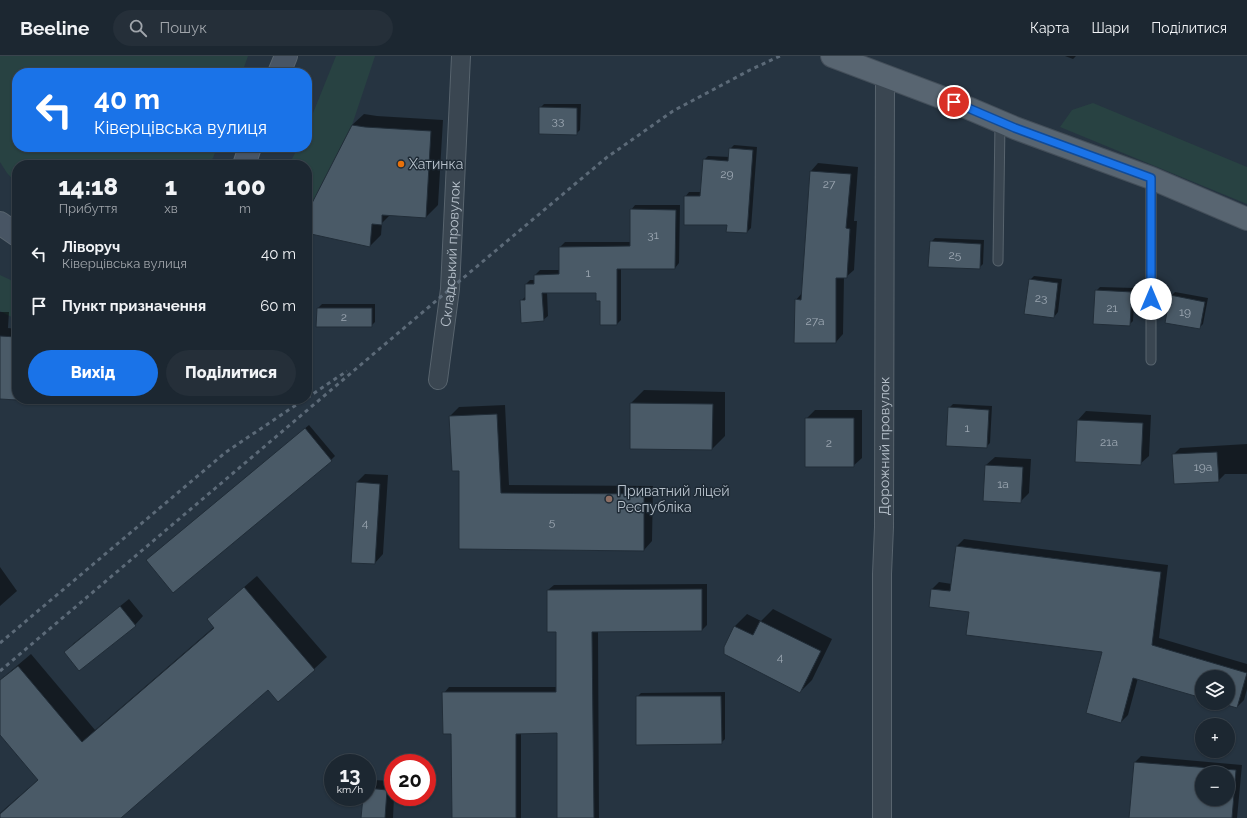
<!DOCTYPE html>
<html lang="uk">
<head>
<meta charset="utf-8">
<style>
  body { margin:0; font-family:Raleway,sans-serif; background:#252f39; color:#f1f3f6; height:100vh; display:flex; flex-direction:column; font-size:15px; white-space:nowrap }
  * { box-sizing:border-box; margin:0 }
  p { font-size:13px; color:#a0a5ab }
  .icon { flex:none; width:22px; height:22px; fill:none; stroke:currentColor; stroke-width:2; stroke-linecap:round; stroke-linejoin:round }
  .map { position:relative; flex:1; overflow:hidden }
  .sheet { position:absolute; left:12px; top:104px; width:300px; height:244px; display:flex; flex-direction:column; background:#1c2731; border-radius:16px; box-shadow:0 1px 3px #0004,0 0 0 1px #3a444d }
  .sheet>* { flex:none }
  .hud { position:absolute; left:12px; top:12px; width:300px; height:84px; border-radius:16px; box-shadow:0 1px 3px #0004,0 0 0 1px #3a444d; background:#1a73e8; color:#fff; overflow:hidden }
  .tools { position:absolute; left:1195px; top:614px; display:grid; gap:8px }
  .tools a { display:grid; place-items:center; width:40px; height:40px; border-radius:50%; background:#1c2731; box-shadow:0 1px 3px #0004,0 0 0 1px #3a444d; font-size:20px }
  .speed { position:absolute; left:324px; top:698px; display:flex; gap:8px; font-size:20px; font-weight:700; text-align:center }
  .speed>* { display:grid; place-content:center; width:52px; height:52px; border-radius:50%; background:#1c2731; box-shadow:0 1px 3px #0004,0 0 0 1px #3a444d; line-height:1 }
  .speed small { font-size:10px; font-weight:400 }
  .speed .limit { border:6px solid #d22; background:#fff; color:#111 }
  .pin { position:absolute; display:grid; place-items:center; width:34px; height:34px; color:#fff; margin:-17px; border:2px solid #fff; border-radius:50%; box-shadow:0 1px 4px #0007 }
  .me { position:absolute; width:44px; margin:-22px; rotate:0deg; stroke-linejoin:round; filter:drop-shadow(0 0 3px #0008) }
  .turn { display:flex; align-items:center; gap:14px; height:84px; padding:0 16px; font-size:18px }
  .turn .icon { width:52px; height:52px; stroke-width:2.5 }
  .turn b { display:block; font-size:28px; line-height:34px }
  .eta { display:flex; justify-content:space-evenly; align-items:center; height:68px; text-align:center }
  .eta b { font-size:24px; font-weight:800; line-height:28px }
  .button { display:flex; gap:8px; margin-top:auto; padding:8px 16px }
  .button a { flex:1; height:46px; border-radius:24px; background:#1a73e8; color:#fff; font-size:16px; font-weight:800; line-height:46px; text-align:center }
  .button a+a { background:#252f39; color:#f1f3f6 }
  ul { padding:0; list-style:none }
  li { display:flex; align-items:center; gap:12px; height:52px; padding:0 16px }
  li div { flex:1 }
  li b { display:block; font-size:15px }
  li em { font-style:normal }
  header { display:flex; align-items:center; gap:24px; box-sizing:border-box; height:56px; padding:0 20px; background:#1c2731; border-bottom:1px solid #3a444d }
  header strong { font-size:19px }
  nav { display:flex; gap:22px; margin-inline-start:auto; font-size:14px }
  .search { width:280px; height:36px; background:#252f39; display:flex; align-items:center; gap:10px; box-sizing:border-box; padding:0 14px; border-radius:22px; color:#a0a5ab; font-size:15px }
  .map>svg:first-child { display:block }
  .green { fill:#284242 }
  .shadow { fill:#0007; fill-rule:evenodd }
  .building { fill:#4a5a67; stroke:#212d38; fill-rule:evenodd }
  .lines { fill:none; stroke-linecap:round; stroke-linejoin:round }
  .service-casing { stroke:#58646e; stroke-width:11 }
  .minor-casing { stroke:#58646e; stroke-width:20 }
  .secondary-casing { stroke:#58646e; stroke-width:24 }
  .primary-casing { stroke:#444f5a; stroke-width:24 }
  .service { stroke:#3a4651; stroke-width:9 }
  .minor { stroke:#3a4651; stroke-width:18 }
  .secondary { stroke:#485564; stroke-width:22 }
  .primary { stroke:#586571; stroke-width:22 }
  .rail { stroke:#5c6a78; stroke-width:3; stroke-dasharray:4 4; stroke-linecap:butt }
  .route-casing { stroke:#114b97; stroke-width:10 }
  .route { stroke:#1a73e8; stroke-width:7 }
  .food-dot { fill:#e8710a; stroke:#1f2b36; stroke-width:1.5 }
  .education-dot { fill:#8d6e63; stroke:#1f2b36; stroke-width:1.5 }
  .labels { text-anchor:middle; stroke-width:3; stroke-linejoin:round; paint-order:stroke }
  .number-label { font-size:12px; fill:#9ca7b2 }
  .poi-label { font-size:14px; fill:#b7c1cb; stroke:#1f2b36; text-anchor:start }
  .street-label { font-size:14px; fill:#b7c1cb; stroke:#1f2b36 }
</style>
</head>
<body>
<header>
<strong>Beeline</strong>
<div class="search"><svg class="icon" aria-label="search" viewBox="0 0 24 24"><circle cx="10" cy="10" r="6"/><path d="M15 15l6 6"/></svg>Пошук</div>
<nav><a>Карта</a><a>Шари</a><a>Поділитися</a></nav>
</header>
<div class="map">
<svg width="1247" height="762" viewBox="0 0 1247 762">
  <rect width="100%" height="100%" fill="#263441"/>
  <path class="green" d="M0,0H248L242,17H17V91H217L213,102L208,109H17V128L7,117L0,106Z
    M336,0H375L352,69L307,157V109H289L298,91H307V72Z
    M1093,47L1247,111V148L1060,71L1072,54Z
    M0,219L17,227V264L0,255Z"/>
  <path class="shadow" d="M1065,0H1076L1073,3Z
    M544,48H581L580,74L576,78L540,52Z
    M364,58L377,60L443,64L438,149L426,161L390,159L382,167L381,179L370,190L352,69Z
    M734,89L757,91L751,172L747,176L728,168L685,141L689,136H701L704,104L708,100L730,101V93Z
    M818,107L858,111L854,165H857L854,214L846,221H844L843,278L836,286L796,244L802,237L811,115Z
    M635,149H680L679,207L675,212H621V264L617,268L601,244L597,236H547L548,260L543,264L521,245L526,240V228L530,224H535V219L540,214H560V191L565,186H631V154Z
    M935,182L984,184L983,208L979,212L931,186Z
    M1034,220L1062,223L1058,256L1054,261L1030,224Z
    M1100,231L1135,232L1133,265L1129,269L1096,235Z
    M1175,236L1208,242L1203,268L1199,272L1171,240Z
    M322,248H375V266L371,270L318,252Z
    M0,256H9L8,272L17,273V343L0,342Z
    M644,334L725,336V380L712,393L631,347Z
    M22,343H84L81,346Z
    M196,343H245L197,346Z
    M953,348L992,350L990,387L986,391L949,352Z
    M505,349L509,429L653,430L652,485L644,494L460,492V414L450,360L459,351Z
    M815,354H862V402L853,410L806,363Z
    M1086,355L1151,359L1149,400L1140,408L1076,405L1078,364Z
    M309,369L335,400L331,404L151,500Z
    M1247,388V418H1225L1218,425L1173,399L1180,392Z
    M995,401L1031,403L1029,437L1020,446L986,409Z
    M365,418L388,419L383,498L375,507L356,427Z
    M964,483L1168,509L1159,582L1247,608V633L1244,644L1237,651L1223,647H1228V621H1202V641L1138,622L1128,659L1121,666L1103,596L970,555L930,550L932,533L939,526L952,528L957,490Z
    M0,511L17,535L0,550Z
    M257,520L327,601L314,613L268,633L119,762H0V757L39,723L0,678V624L31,598L95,674L214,571L208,564L221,551Z
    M707,528V569L702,574L598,575L599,762H558V676L521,677V762H453L452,677L444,637L449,631H557V575L548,534L554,529Z
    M129,543L143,560L135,569L65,596L74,587Z
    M773,553L832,583L812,624L800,636L725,591L735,570L747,558L761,565Z
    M725,636V683L721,687L637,641L641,637Z
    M1141,700L1242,709L1237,762H1130L1135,706ZM1202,717H1228V743H1202Z
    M373,724L393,725V741H394L393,762H362L364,741H367V729Z"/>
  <path class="building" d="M539,51L577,52V79L539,78Z
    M352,69L365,71L431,75L426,162L382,159V169L372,168L370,191L311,178V149Z
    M729,92L753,94L747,177L726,176L727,169H684V140H700L703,103L728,105Z
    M810,115L851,118L846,172L850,173L847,222H836V287H794L795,243L801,244Z
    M630,153L676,154L675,213H617V269H600V245H596V237H542L544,265L521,267L520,244H525V228H534V219L559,218V191L630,190Z
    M930,185L981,188L980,213L928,211Z
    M1029,223L1058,227L1054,262L1024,258Z
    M1095,234L1132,236L1130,270L1093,268Z
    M1170,239L1205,246L1200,273L1165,267Z
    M317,252H372V271H316Z
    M0,280L17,281V344L0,343Z
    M630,347L713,348L712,394L630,393Z
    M948,351L989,354L987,392L946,390Z
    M497,358L501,437L644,438V495L459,493V415H452L449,360Z
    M805,362H854V411H805Z
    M1077,364L1143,367L1141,409L1075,406Z
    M305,372L332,405L173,537L146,504Z
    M1217,396L1219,426L1174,428L1172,398Z
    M985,409L1023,411L1021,447L983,445Z
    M356,426L380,428L375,508L351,507Z
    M956,490L1161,516L1152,589L1247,617L1237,652L1220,647H1228V621H1202V642L1133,622L1121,667L1086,657L1102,596L966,579L969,556L929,551L931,533L950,535Z
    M244,531L315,614L278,646L268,634L121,762H0V758L38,724L0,679V624L18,610L82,686L214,572L207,563Z
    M702,533V575L592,576L594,762H557V677L516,678V762H452L451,678H443L442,636H556V576H547V534Z
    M120,550L136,570L79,615L64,596Z
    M760,565L821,595L800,637L724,598V591L734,570L753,579Z
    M636,640H721L722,688L636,689Z
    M1134,706L1236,714L1232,762H1129ZM1202,717H1228V743H1202Z
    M367,732L387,734L385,762H361L363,741H367Z"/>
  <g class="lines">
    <defs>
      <path id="service" d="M998,205L1000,67
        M1151,304V123"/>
      <g id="minor">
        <path id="s1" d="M438,324L450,233L461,0"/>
        <path id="s2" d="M882,762V518L884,471L885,19"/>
      </g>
      <path id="secondary" d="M279,17L286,0
        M244,109L250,91
        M0,167L17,179"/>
      <path id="primary" d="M832,0L954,46L1015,72L1151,122L1247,163"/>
    </defs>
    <use href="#service" class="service-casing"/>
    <use href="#minor" class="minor-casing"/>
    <use href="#secondary" class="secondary-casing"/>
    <use href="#primary" class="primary-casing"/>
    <use href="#service" class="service"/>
    <use href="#minor" class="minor"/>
    <use href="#secondary" class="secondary"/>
    <use href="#primary" class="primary"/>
    <path class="rail" d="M307,342L347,315
      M0,587L226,396L305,343
      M0,615L450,233L606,102L673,55L750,14L780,0"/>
  </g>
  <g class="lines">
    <defs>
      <path id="route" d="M954,46L1015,72L1151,122V243"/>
    </defs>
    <use href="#route" class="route-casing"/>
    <use href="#route" class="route"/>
  </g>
  <circle class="food-dot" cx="401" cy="108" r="4"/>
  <circle class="education-dot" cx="609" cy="443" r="4"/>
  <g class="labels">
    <g class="number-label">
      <text x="558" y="69">33</text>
      <text x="727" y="122">29</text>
      <text x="829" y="132">27</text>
      <text x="653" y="183">31</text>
      <text x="955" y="203">25</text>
      <text x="588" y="221">1</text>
      <text x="1041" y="246">23</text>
      <text x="1112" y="256">21</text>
      <text x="1185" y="260">19</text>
      <text x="344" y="265">2</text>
      <text x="815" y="269">27а</text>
      <text x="967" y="376">1</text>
      <text x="1109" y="390">21а</text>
      <text x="829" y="391">2</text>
      <text x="1203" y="415">19а</text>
      <text x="1003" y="432">1а</text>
      <text x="552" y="470">5</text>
      <text x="365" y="471">4</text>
      <text x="780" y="605">4</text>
    </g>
    <g class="poi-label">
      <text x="409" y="113">Хатинка</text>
      <text x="617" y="440">Приватний ліцей<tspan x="617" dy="16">Республіка</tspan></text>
    </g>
    <g class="street-label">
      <text dy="5" stroke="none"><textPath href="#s1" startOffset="127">Складський провулок</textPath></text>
      <text dy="5" stroke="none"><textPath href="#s2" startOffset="372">Дорожний провулок</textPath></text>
    </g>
  </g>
</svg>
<div class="tools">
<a><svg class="icon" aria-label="layers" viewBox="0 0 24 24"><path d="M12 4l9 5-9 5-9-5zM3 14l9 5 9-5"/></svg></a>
<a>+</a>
<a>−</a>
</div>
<div class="speed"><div>13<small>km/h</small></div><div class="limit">20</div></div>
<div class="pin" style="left:954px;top:46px;background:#d93025"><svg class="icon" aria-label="arrive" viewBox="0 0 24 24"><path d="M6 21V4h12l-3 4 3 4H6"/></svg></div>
<svg class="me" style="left:1151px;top:243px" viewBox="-20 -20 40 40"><circle r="19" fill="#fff"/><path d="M0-13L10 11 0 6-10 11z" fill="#1a73e8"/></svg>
<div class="hud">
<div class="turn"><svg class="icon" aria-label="left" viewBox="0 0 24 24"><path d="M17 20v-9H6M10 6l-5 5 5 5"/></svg><div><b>40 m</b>Ківерцівська вулиця</div></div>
</div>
<section class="sheet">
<div class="eta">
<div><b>14:18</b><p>Прибуття</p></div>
<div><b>1</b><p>хв</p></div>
<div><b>100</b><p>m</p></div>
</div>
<ul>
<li><svg class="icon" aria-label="left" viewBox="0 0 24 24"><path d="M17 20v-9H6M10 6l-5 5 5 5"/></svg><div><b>Ліворуч</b><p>Ківерцівська вулиця</p></div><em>40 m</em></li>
<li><svg class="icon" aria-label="arrive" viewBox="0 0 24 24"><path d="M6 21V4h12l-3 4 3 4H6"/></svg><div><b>Пункт призначення</b></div><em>60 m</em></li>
</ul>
<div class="button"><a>Вихід</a><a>Поділитися</a></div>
</section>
</div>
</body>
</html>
